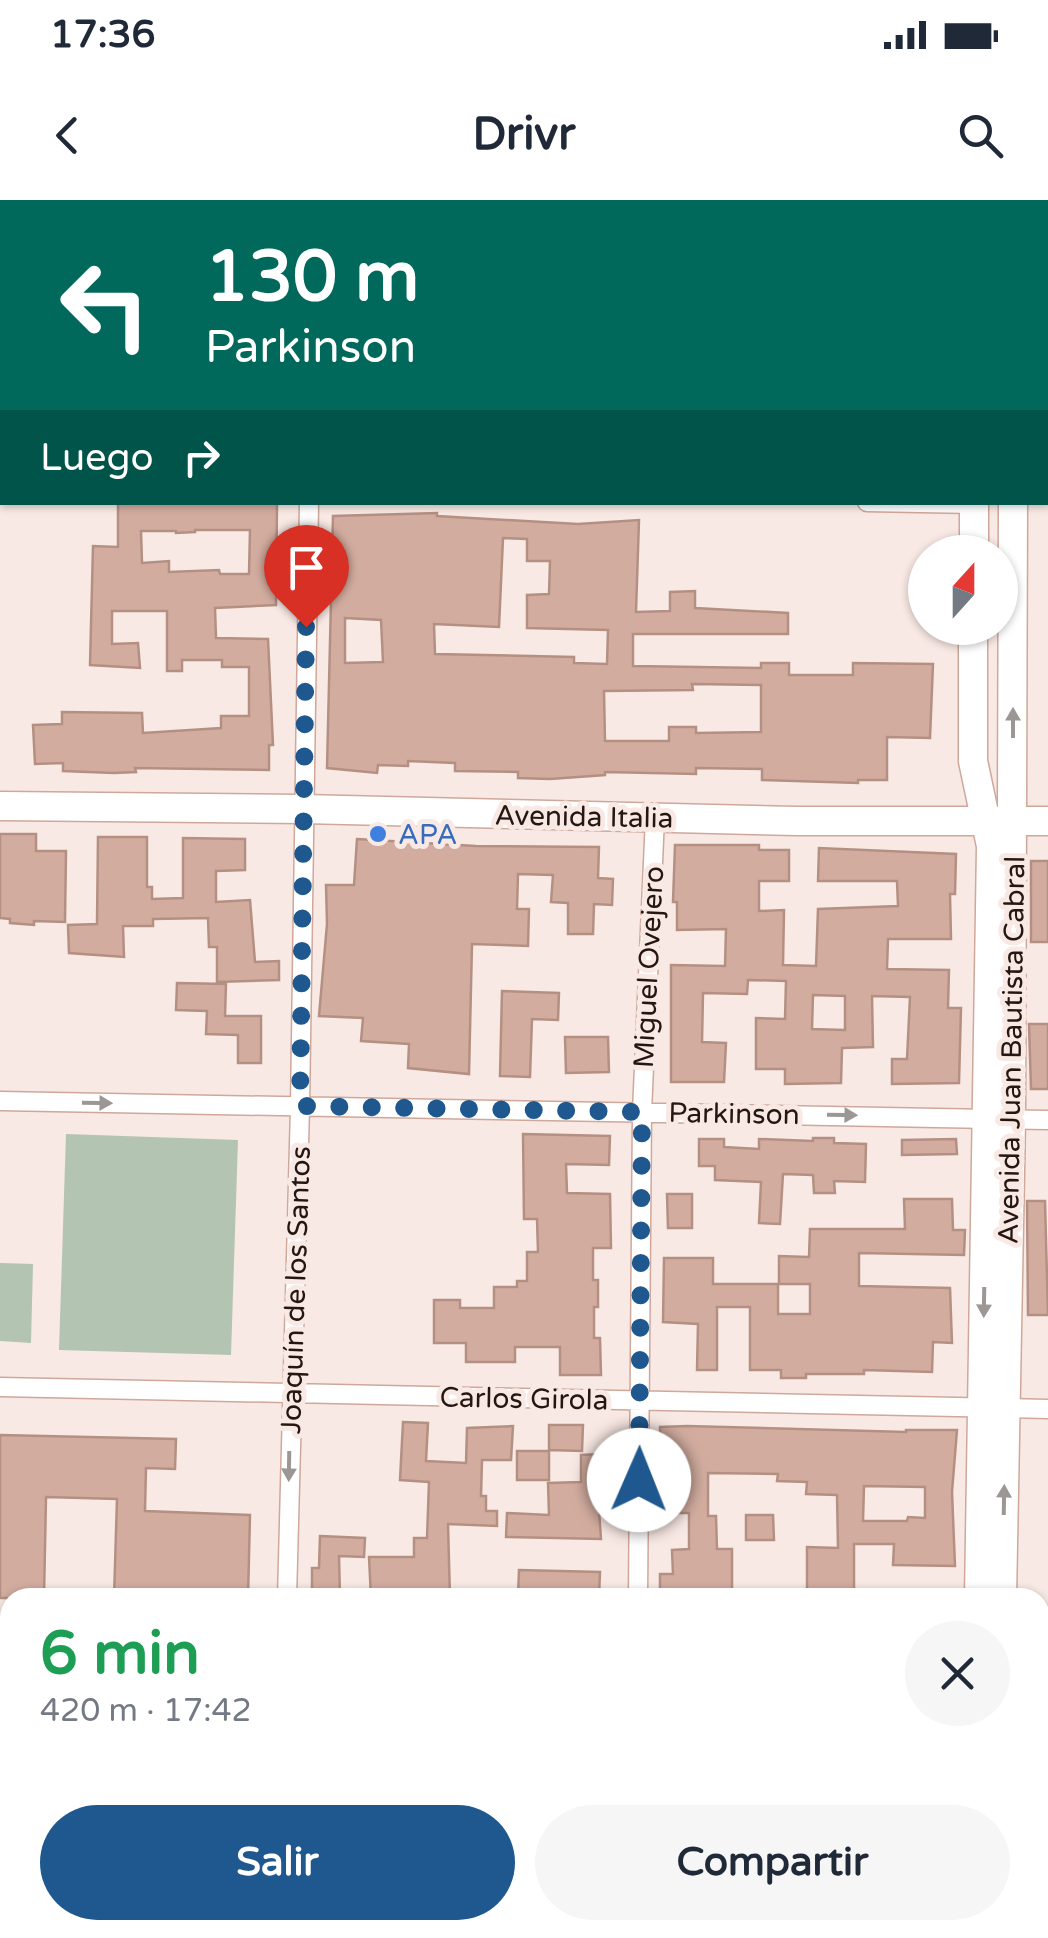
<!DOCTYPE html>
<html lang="es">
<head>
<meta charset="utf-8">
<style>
  body { margin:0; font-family:"Varela Round",sans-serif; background:#f6f6f7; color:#1f2937; height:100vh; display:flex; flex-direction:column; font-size:38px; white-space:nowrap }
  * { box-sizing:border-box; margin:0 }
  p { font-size:32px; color:#747a83 }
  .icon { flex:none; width:55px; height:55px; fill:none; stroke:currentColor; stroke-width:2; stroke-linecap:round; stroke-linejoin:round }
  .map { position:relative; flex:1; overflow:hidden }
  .panel { position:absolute; left:0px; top:1388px; width:1050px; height:352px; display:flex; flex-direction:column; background:#fff; border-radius:30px 30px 0 0; box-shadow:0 2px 8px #0004 }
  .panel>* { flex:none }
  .guide { position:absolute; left:0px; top:0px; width:1050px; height:305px; box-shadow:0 2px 8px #0004; background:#00695c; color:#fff; overflow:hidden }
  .needle { width:65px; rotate:21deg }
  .buttons { position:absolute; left:908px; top:335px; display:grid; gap:20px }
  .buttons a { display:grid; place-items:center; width:110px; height:110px; border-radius:50%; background:#fff; box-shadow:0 2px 8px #0004; font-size:50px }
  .pin { position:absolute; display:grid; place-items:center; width:85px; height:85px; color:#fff; margin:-102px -42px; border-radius:50% 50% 50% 0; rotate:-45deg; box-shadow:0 0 10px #0007 }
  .pin .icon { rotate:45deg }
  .me { position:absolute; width:110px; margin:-55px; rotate:1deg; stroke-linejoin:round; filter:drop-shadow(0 0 8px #0008) }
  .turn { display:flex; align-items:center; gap:35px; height:210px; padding:0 40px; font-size:45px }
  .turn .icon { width:130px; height:130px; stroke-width:2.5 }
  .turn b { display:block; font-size:70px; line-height:85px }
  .then { display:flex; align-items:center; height:95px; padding:0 40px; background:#0003; gap:20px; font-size:38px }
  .round { display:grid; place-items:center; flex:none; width:105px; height:105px; border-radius:52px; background:#f6f6f7 }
  .overview { display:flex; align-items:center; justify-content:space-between; height:170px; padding:0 40px }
  h1 { font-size:60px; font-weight:700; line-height:75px; color:#1e9e55 }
  .cta { display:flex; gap:20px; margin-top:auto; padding:20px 40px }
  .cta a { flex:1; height:115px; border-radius:60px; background:#1e588f; color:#fff; font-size:40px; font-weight:700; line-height:115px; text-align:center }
  .cta a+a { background:#f6f6f7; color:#1f2937 }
  .status { display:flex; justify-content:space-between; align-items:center; height:70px; padding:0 50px; background:#fff; direction:ltr }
  .status svg { height:28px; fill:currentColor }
  header { display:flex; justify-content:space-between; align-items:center; height:130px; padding:0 40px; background:#fff; font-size:45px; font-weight:700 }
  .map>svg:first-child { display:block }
  .green { fill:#b3c4b2 }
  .building { fill:#d2ac9f; stroke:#b49083; stroke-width:2.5; fill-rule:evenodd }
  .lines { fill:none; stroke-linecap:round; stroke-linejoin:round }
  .minor-casing { stroke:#cea89b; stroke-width:21 }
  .secondary-casing { stroke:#cea89b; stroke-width:31 }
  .minor { stroke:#fff; stroke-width:18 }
  .secondary { stroke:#fff; stroke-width:28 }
  .oneway { fill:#9c9694 }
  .route { stroke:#1e588f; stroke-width:18; stroke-dasharray:0 32.4 }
  .shop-dot { fill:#3f7fe0; stroke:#f9e9e4; stroke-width:4 }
  .labels { text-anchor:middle; stroke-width:10; stroke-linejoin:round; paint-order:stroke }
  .street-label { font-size:28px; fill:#241611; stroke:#f9e9e4 }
  .shop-label { font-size:28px; fill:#366cbe; stroke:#f9e9e4; text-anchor:start }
</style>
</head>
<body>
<div class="status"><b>17:36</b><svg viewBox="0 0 49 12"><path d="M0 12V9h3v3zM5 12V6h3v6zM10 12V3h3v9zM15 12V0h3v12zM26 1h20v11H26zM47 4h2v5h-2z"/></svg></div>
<header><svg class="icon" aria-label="back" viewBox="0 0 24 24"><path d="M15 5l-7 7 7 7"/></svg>Drivr<svg class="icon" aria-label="search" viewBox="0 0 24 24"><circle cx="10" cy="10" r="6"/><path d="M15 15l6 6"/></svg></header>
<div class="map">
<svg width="1048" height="1738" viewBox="0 0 1048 1738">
  <rect width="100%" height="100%" fill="#f9e9e4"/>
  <path class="green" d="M66,934L238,940L231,1155L59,1150Z
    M0,1063L33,1064L31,1143L0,1141Z"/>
  <path class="building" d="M118,302H277L276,405L215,408L216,438L268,439L273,545H269V570L135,568L136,572L114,573L63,571V563L35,564L33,525L62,524V512L142,513L143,533L221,528V516H249V467H222V460H182V471H167V411H112V444L138,443L140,468L90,465L93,346L118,347ZM195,330H250L249,374H220L219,370L169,372V361L142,363L141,331H176V333L195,332Z
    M437,313V316L578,324L639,320L636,412L670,411V392L695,391V408L788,413V434H633V466L761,468V463H789V475H853V463L933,464L930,538L887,537V580H858V583L762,580V569L696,568V574L605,572V575L550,579L518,578V572L455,571V563L408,561V566L378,565L377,573L327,568L333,316ZM503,338L527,339V361H550L549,394L527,395V428L608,430L607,464L574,463V457L435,454L434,424L499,427ZM345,418L381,420L383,462L345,463ZM692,484L761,485V532L696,533V527H669V541H605L604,491L693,490Z
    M0,634H36V651H66L65,722L34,721V725L10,723V719L0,718Z
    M98,637H147V687H152V699L183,698V638L245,639V670L216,671V702L250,700L255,762L279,761V780L217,782V747H209L208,718L153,719V726H123L124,757L69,753L68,725L97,724Z
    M357,639L476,646L599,647L598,678L613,679L612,705L594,704L593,734H568V703L551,702L553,675L518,674L517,709H529L528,746L472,744L469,874L408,868L409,844L361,841L363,818L319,816L327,724L326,685H354Z
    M675,645H759V650H789V681H759V711L784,710L783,765L816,766L818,709L898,706L897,681H818L819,648L956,654L955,694H950L951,739H888L887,769L949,770L948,808H961L959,883L892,884V859H907L910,797L872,796L873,847L842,848L841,883L785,884V869H756V818L785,819L786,781L748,780L747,794L703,793L702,842L726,843L724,882H671V765L725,766L726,729L677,730V702H673ZM813,795L845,796V830L812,829Z
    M1031,661H1048V742H1031Z
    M177,783L226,784L225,816H261V863H238V835L206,834L207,811L176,810Z
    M502,791L559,793L558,820L532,819L530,877L500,876Z
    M1029,824H1048V889H1031Z
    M565,837H608L609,872L566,873Z
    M523,934L610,936L609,965L566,964L567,993L610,994L611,1048H593V1080H598V1107H594V1138H600L601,1175H560V1147H515V1162H466V1143H434V1100H460V1108H494V1087H517V1081H527V1052H538L537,1019H524Z
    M813,938H834V943L866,944L865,982L834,981L835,993H814L813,975L783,974L780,1024L759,1023L761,982L715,980V966H699V939H724V947L759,949V939L813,941Z
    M956,939L957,954L902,955V940Z
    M667,994H692V1028H668Z
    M904,999H952L953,1030H965L964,1055L859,1053V1086L950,1088L952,1143L933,1142L932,1172L864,1170V1174H806V1178H781V1170H750V1107H717V1170H697L698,1124L663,1122L664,1058H713V1084H778V1114H810V1084H779V1056L809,1057L810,1029H905Z
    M1027,1001H1045L1048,1115H1028Z
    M403,1222L428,1223L426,1261L466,1263L467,1228L513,1226L511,1260H482L481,1296H486V1311H497V1326L448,1324L450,1398H371L369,1357H414V1338H427L429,1282L400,1280Z
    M549,1225H583L582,1251L549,1250Z
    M687,1226L906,1232V1230H957L952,1292L955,1366L893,1365L894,1344H854V1390L807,1389V1347L838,1348L837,1295L806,1294L807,1282L777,1281L778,1274L708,1273V1316H716L717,1349H732V1390L718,1391V1398H660V1374H673L672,1350L689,1349V1313H661L660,1227ZM864,1286L925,1287V1318L908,1317L907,1321H863Z
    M0,1235L176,1239L175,1269L146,1268L145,1311L250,1315L248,1398H114L117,1299L46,1297L44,1398H0Z
    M517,1251H549V1280H517Z
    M600,1254L601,1281H597L601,1339L506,1337L507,1313L549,1315L548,1283L581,1282V1255Z
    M746,1315H773L774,1340H746Z
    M320,1336L365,1338L364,1357L339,1356L340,1398H312V1368H319Z
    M519,1370L600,1372L599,1398L518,1396Z"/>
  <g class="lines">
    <defs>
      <path id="minor" d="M316,2V0
        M0,255H2
        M867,302L974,304
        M0,901L1048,920
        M0,1187L1048,1209
        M287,1398L300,907L309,302
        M638,1398L642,912L655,617
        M0,1478H10
        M1040,1498L1048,1499
        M280,1738V1730
        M632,1738V1730"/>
      <path id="secondary" d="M979,2V0
        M1021,2V0
        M974,352V302
        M973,428V561L991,646L979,1398
        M0,606L303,609L797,621H1048
        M1002,1398L1011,919L1013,302
        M973,1738V1730
        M995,1738V1730"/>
    </defs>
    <use href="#minor" class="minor-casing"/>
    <use href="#secondary" class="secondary-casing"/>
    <use href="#minor" class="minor"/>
    <use href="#secondary" class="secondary"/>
  </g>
  <defs><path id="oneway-solid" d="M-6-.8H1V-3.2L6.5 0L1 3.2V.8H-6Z" transform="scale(2.5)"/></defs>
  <g class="oneway">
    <use href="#oneway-solid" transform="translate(1013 523) rotate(-90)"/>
    <use href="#oneway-solid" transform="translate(97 903) rotate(1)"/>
    <use href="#oneway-solid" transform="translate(842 915) rotate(1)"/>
    <use href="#oneway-solid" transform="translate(984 1102) rotate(91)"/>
    <use href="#oneway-solid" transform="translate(289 1266) rotate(91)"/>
    <use href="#oneway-solid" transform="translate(1004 1300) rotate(-89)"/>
  </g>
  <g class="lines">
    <path class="route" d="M306,427L300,906L642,912L639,1280"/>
  </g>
  <circle class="shop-dot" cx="378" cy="634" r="10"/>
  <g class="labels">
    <g class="street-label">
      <text transform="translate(584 616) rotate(1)" y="10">Avenida Italia</text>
      <text transform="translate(648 767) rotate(-87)" y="10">Miguel Ovejero</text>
      <text transform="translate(1011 850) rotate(-89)" y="10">Avenida Juan Bautista Cabral</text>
      <text transform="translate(734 913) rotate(1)" y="10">Parkinson</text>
      <text transform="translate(295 1090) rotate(-88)" y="10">Joaquín de los Santos</text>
      <text transform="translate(524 1198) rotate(1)" y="10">Carlos Girola</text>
    </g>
    <g class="shop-label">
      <text x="398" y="644">APA</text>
    </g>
  </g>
</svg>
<div class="buttons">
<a><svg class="needle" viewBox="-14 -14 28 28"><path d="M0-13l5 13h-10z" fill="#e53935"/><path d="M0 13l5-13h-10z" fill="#747a83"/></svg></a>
</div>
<div class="pin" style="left:306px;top:427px;background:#d93025"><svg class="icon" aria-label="arrive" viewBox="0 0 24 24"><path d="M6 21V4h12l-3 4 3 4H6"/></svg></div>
<svg class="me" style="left:639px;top:1280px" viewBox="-20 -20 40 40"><circle r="19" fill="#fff"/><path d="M0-13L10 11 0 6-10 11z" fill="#1e588f"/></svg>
<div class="guide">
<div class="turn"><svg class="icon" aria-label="left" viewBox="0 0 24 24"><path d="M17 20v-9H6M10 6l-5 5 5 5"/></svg><div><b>130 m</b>Parkinson</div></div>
<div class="then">Luego<svg class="icon" aria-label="right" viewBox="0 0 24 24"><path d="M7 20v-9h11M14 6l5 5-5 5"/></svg></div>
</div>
<section class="panel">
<div class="overview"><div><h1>6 min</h1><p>420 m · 17:42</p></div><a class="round"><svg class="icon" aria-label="close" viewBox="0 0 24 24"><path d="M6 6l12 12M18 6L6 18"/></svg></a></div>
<div class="cta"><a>Salir</a><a>Compartir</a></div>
</section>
</div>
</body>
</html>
